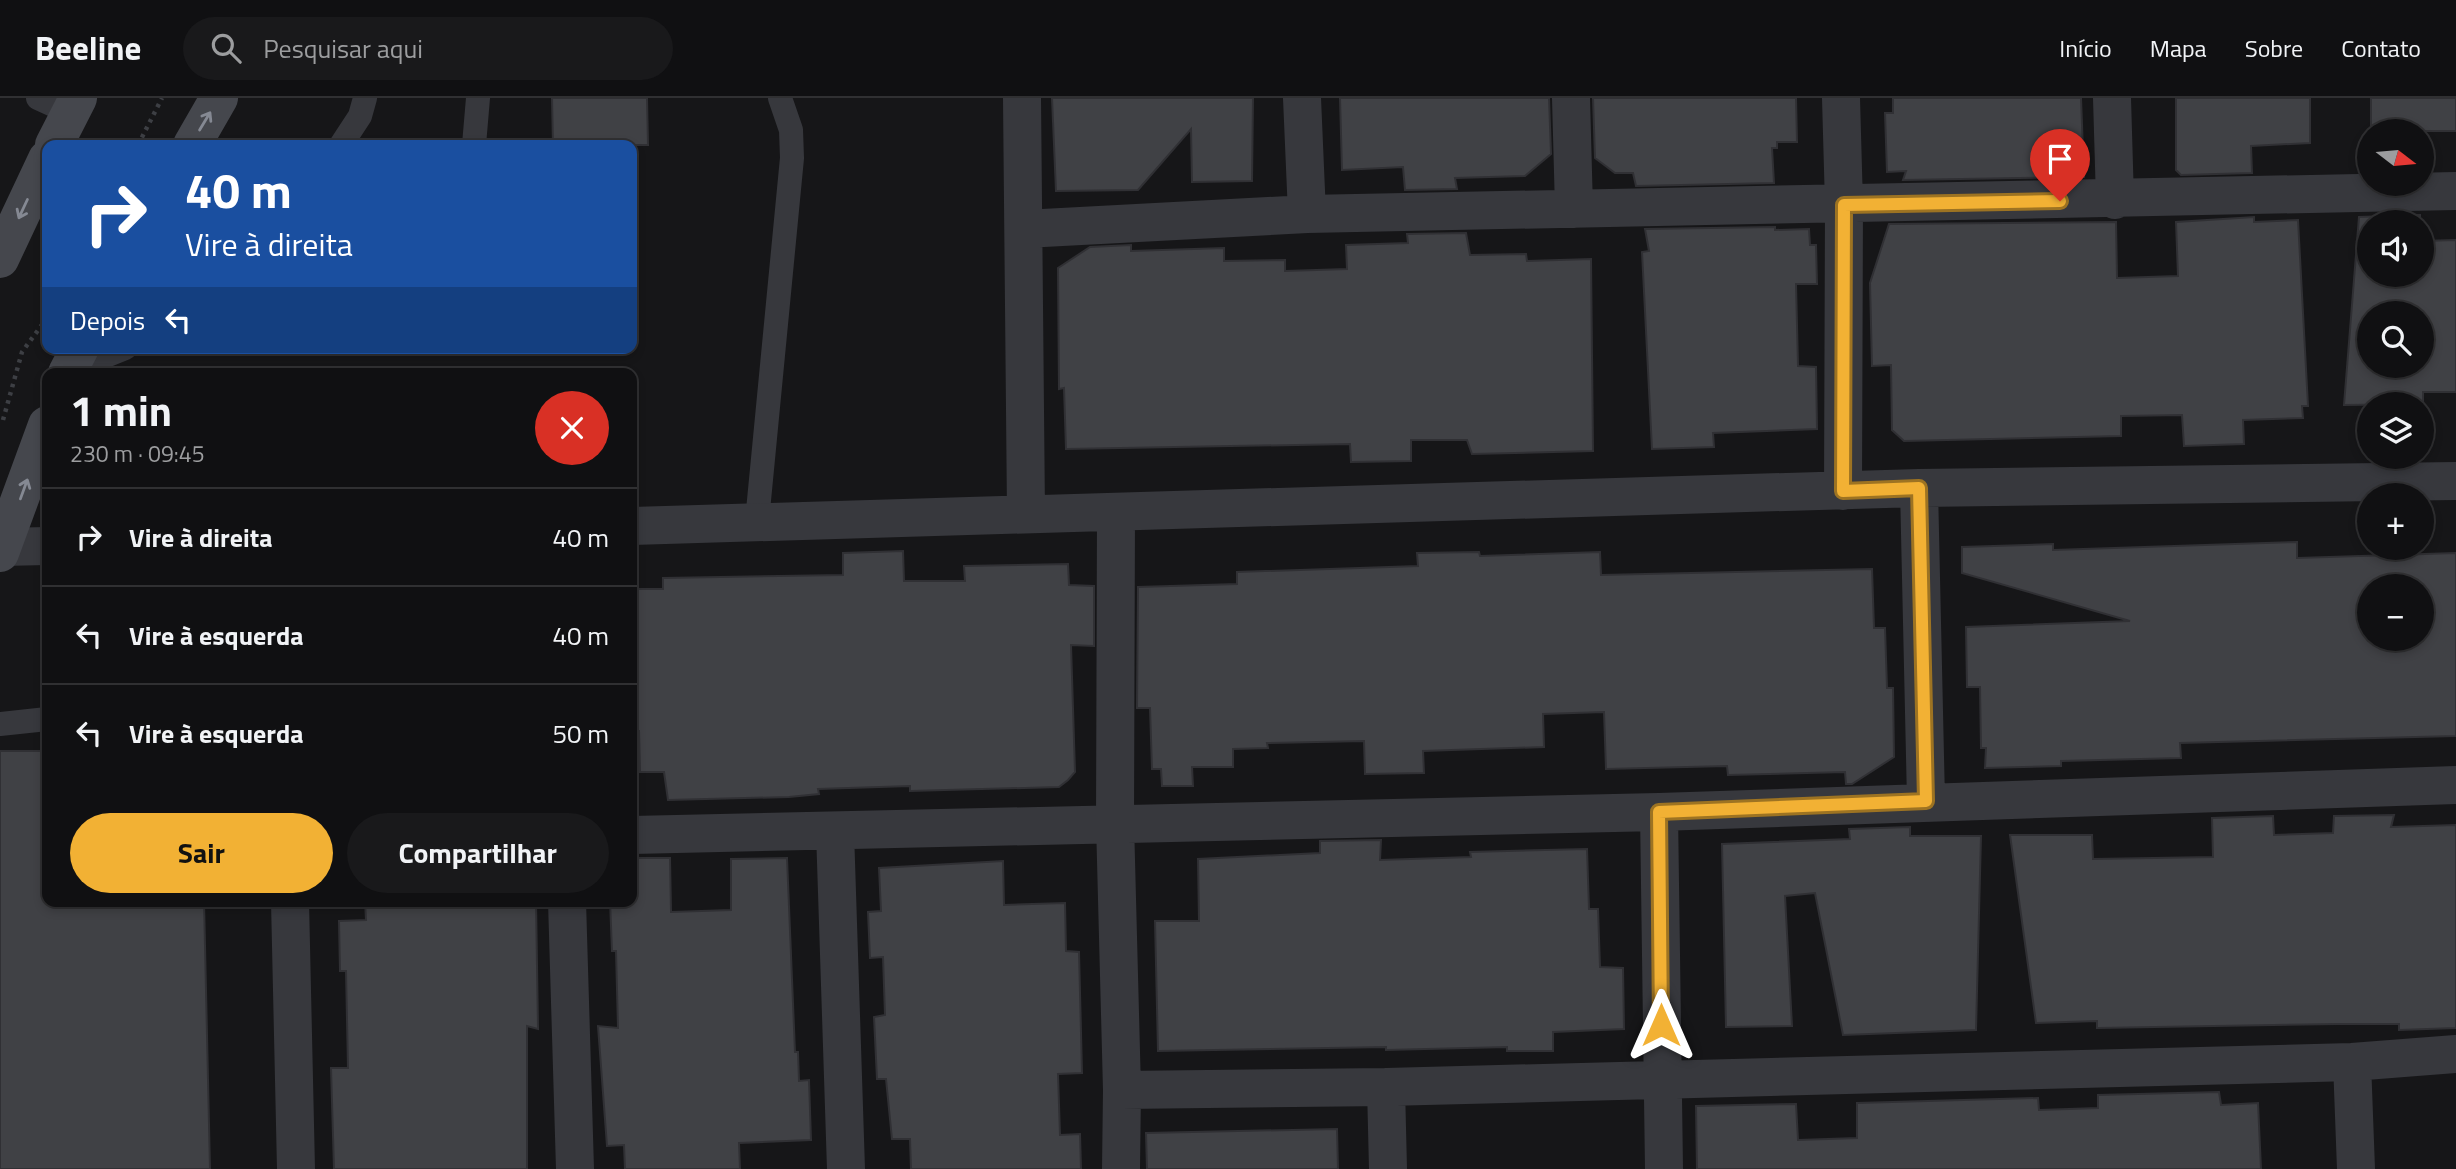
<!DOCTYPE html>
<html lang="pt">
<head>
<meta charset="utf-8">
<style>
  body { margin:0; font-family:"Titillium Web",sans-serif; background:#19191b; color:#f1f3f6; height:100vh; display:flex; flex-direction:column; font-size:26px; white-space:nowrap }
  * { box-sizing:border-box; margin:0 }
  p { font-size:23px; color:#9c9d9f }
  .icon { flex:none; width:38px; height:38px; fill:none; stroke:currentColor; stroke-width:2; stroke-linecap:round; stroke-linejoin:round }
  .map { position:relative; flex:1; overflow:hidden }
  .drawer { position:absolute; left:42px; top:270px; width:595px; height:539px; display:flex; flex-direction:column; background:#101012; border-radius:14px; box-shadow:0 4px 10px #0003,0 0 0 2px #303032 }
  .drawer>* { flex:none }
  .banner { position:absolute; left:42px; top:42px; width:595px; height:214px; border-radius:14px; box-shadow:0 4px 10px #0003,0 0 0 2px #303032; background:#1a4fa0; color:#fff; overflow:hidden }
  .needle { width:46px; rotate:106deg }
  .fabs { position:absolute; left:2357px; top:21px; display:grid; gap:14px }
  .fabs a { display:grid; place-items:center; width:77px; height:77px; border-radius:50%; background:#101012; box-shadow:0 4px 10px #0003,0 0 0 2px #303032; font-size:35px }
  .pin { position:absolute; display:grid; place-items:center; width:60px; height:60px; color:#fff; margin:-72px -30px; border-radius:50% 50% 50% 0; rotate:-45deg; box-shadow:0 0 7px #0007 }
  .pin .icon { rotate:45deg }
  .me { position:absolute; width:77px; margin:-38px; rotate:0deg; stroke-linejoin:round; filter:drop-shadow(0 0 5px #0008) }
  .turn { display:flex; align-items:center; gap:24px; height:147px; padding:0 28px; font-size:32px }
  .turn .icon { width:91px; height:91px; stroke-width:2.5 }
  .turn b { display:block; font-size:49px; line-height:60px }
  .then { display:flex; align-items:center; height:66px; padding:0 28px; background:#0003; gap:14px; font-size:26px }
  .round { display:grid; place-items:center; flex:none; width:74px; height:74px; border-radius:37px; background:#19191b }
  .headline { display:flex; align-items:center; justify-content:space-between; height:119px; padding:0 28px }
  h1 { font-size:42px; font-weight:700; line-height:52px }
  .button { display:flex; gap:14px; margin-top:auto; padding:14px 28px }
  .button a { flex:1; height:80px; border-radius:42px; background:#f2b134; color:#111; font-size:28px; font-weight:700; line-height:80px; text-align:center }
  .button a+a { background:#19191b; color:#f1f3f6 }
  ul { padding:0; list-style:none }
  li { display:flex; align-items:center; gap:21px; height:98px; padding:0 28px; border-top:2px solid #303032 }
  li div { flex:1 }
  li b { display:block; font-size:26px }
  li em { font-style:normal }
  header { display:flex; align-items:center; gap:42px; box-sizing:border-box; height:98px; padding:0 35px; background:#101012; border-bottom:2px solid #303032 }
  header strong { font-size:33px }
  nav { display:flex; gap:38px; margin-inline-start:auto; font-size:24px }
  .search { width:490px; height:63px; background:#19191b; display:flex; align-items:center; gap:18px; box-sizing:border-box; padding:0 24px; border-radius:38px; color:#9c9d9f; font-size:26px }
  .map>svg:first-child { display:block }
  .building { fill:#404145; stroke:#303034; stroke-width:2; fill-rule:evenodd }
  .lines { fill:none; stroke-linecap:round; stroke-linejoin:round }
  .path { stroke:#3d3f44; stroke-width:4.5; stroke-dasharray:3.5 5; stroke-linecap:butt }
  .service { stroke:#37383d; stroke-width:24 }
  .minor { stroke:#37383d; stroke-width:38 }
  .secondary { stroke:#45474d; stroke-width:38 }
  .oneway { stroke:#858993 }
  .route-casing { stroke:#9d7322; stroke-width:18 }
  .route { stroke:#f2b134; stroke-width:12 }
</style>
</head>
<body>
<header>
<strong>Beeline</strong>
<div class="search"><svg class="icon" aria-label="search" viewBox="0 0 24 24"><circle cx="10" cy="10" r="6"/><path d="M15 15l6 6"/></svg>Pesquisar aqui</div>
<nav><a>Início</a><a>Mapa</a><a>Sobre</a><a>Contato</a></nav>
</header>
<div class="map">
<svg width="2456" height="1071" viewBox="0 0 2456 1071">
  <rect width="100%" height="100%" fill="#161618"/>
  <path class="building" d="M552,0H647L648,47H553Z
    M1052,0H1253L1252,83L1192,84L1191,31L1138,92L1056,93Z
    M1340,0H1549L1551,56L1525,78L1455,80L1457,91L1405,92L1403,69L1342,72Z
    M1593,0H1796L1797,44H1777V50H1772L1774,85L1636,88L1633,75H1615L1595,60Z
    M1893,0H2081L2084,79L1903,82L1906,73L1887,74L1885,15H1893Z
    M2176,0H2310V45L2251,48L2252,75L2181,77L2176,72Z
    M2371,0H2456V33H2371Z
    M2420,117V124H2370V177H2422V143L2456,142V294H2423V306L2344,307L2359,119ZM2370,215H2422V268H2370Z
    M2254,119V124L2298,122L2308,308H2302L2303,320L2243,322L2244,346L2184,348L2182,317L2121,318V338L1904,343L1892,332L1891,267L1872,268L1870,185L1889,126L2116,124L2117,180L2178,178L2176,124Z
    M1775,129V132L1809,131L1810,147H1816L1817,186H1796L1798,268L1816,269L1817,331L1713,335L1714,349L1652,351L1642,154L1649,153L1645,131Z
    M1466,135L1470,157L1526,156L1527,163L1591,161L1593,353L1472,356L1467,342H1411V363L1351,364L1350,346L1066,351L1064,290L1059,291L1058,170L1090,149L1131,147V153L1224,150V163L1285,162V173L1347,171L1346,147L1408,145L1407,136Z
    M2297,444V460L2456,455V638L2180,645L2181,660L2061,663V668L1985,670L1986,650H1981L1980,589H1967L1966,529L2130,523L1962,475V449L2053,446V452ZM2370,488H2422V541H2370Z
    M903,453L904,483H965L964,468L1068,466L1069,487L1094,488V548L1071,547L1075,674L1068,682L1059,689L910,693V688L818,691L819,696L789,699L668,702L664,674H640L639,633H632V491H663V480L843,477V455Z
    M1479,454L1480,458L1600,454L1601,477L1872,471L1874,530H1885L1887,590H1893L1894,659L1852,686H1846L1845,674L1728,677L1727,668L1606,671L1604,614L1543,616L1544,649L1423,653L1424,675L1365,676L1364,643L1267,645L1268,650L1233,651V669H1192L1193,688H1162L1161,671H1152L1150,610H1137L1138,489L1237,486V474L1418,468L1417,455Z
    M0,653H47V803H204L210,1071H0Z
    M2394,717L2391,729L2456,727V930L2399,932V926H2338L2097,930V923L2036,925L2010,737H2092L2093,761L2213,759L2212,720L2273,718L2274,737L2333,735L2334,718Z
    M1910,729V738H1981L1976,932L1843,937L1815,795L1785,798L1792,928L1726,929L1722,746L1850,741L1849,731Z
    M1381,742L1380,762L1471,759L1470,754L1587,751L1589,811H1598L1600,869L1623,870L1624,931L1553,934V953H1507V949L1386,952V949L1158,953L1155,823H1199L1198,761L1320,755V743Z
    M632,760H670L671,814L731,812V761L787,760L795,954H798L799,983L809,982L811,1042L739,1045L740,1071H625L624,1047L607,1048L598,928L618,930L616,853H612L610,803H632Z
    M1003,763L1004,807L1065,805L1066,853L1079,854L1082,975L1058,976L1060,1037L1080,1036L1081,1071H911L910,1041H892L886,981H877L874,919L885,917L883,859L870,860L868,814L881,813L879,770Z
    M365,803H536L538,931L527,928V1071H334L331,970H348L346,873H340L339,823L366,822Z
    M2219,994L2221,1007L2258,1005L2261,1071H1697L1696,1008L1796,1006L1798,1042L1857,1040V1005L2038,1000L2039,1012L2098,1010V997Z
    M1337,1031L1338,1071H1147L1146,1035Z"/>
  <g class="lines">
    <path class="path" d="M138,47L162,0
      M3,322L22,254L47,220"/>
    <path class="service" d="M38,0L71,15
      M341,47L360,18L365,0
      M474,47L478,0
      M68,273L125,250
      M757,423L792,60L791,32L780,0
      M0,626L47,621"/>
    <path class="minor" d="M1022,0L1026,415
      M1302,0L1307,116
      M1571,0L1574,111
      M1841,0L1844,107L1843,393
      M2112,0L2115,102
      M1024,131L1307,116L2456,93
      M1919,390L1926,703
      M1116,416L1115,724L1122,992L1121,1071
      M632,428L1919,390L2456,383
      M2,449L47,448
      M1659,714L1664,1071
      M835,733L846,1071
      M632,737L1659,714L2456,687
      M290,803L296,1071
      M567,803L575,1071
      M2352,964L2356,1071
      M1386,989L1388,1071
      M1122,992L1386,989L2352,964L2456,956"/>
    <path class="secondary" d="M54,47L78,0
      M192,47L219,0
      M0,161L47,61
      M67,275L80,250
      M0,455L47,327"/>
  </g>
  <defs><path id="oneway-shaft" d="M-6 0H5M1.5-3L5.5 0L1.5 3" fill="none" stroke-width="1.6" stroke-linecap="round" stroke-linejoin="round" transform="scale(1.75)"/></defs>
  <g class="oneway">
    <use href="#oneway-shaft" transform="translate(205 23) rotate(-59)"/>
    <use href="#oneway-shaft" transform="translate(23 111) rotate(115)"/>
    <use href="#oneway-shaft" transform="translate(24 391) rotate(-70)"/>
  </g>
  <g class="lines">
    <defs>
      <path id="route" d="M1661,927L1659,714L1926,703L1919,390L1843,393L1844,107L2060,103"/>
    </defs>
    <use href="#route" class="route-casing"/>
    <use href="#route" class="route"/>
  </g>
</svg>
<div class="fabs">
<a><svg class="needle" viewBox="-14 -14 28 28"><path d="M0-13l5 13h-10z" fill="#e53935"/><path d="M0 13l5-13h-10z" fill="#9c9d9f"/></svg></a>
<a><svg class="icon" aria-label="sound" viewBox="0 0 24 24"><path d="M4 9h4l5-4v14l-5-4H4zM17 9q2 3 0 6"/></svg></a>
<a><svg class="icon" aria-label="search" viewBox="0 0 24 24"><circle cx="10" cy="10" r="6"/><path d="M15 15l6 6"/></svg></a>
<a><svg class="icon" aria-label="layers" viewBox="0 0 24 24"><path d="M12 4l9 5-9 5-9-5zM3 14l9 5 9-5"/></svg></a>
<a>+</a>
<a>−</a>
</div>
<div class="pin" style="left:2060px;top:103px;background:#d93025"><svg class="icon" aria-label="arrive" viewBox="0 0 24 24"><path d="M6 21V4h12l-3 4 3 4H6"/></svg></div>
<svg class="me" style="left:1661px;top:927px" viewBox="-20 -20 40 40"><path d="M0-17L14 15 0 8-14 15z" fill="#f2b134" stroke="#fff" stroke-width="4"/></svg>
<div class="banner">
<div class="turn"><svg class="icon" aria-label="right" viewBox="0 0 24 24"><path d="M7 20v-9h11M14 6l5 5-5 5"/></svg><div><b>40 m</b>Vire à direita</div></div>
<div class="then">Depois<svg class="icon" aria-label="left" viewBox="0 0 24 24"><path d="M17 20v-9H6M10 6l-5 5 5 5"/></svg></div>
</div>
<section class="drawer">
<div class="headline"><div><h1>1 min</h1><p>230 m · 09:45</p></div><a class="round" style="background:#d93025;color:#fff"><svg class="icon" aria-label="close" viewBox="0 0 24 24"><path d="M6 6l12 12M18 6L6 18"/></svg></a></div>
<ul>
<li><svg class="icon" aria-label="right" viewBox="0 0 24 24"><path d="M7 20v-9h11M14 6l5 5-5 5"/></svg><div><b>Vire à direita</b></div><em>40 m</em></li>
<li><svg class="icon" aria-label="left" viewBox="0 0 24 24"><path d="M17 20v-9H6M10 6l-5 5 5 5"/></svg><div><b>Vire à esquerda</b></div><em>40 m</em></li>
<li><svg class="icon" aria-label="left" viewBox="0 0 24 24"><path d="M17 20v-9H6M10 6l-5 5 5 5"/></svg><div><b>Vire à esquerda</b></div><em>50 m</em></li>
</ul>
<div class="button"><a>Sair</a><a>Compartilhar</a></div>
</section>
</div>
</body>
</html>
